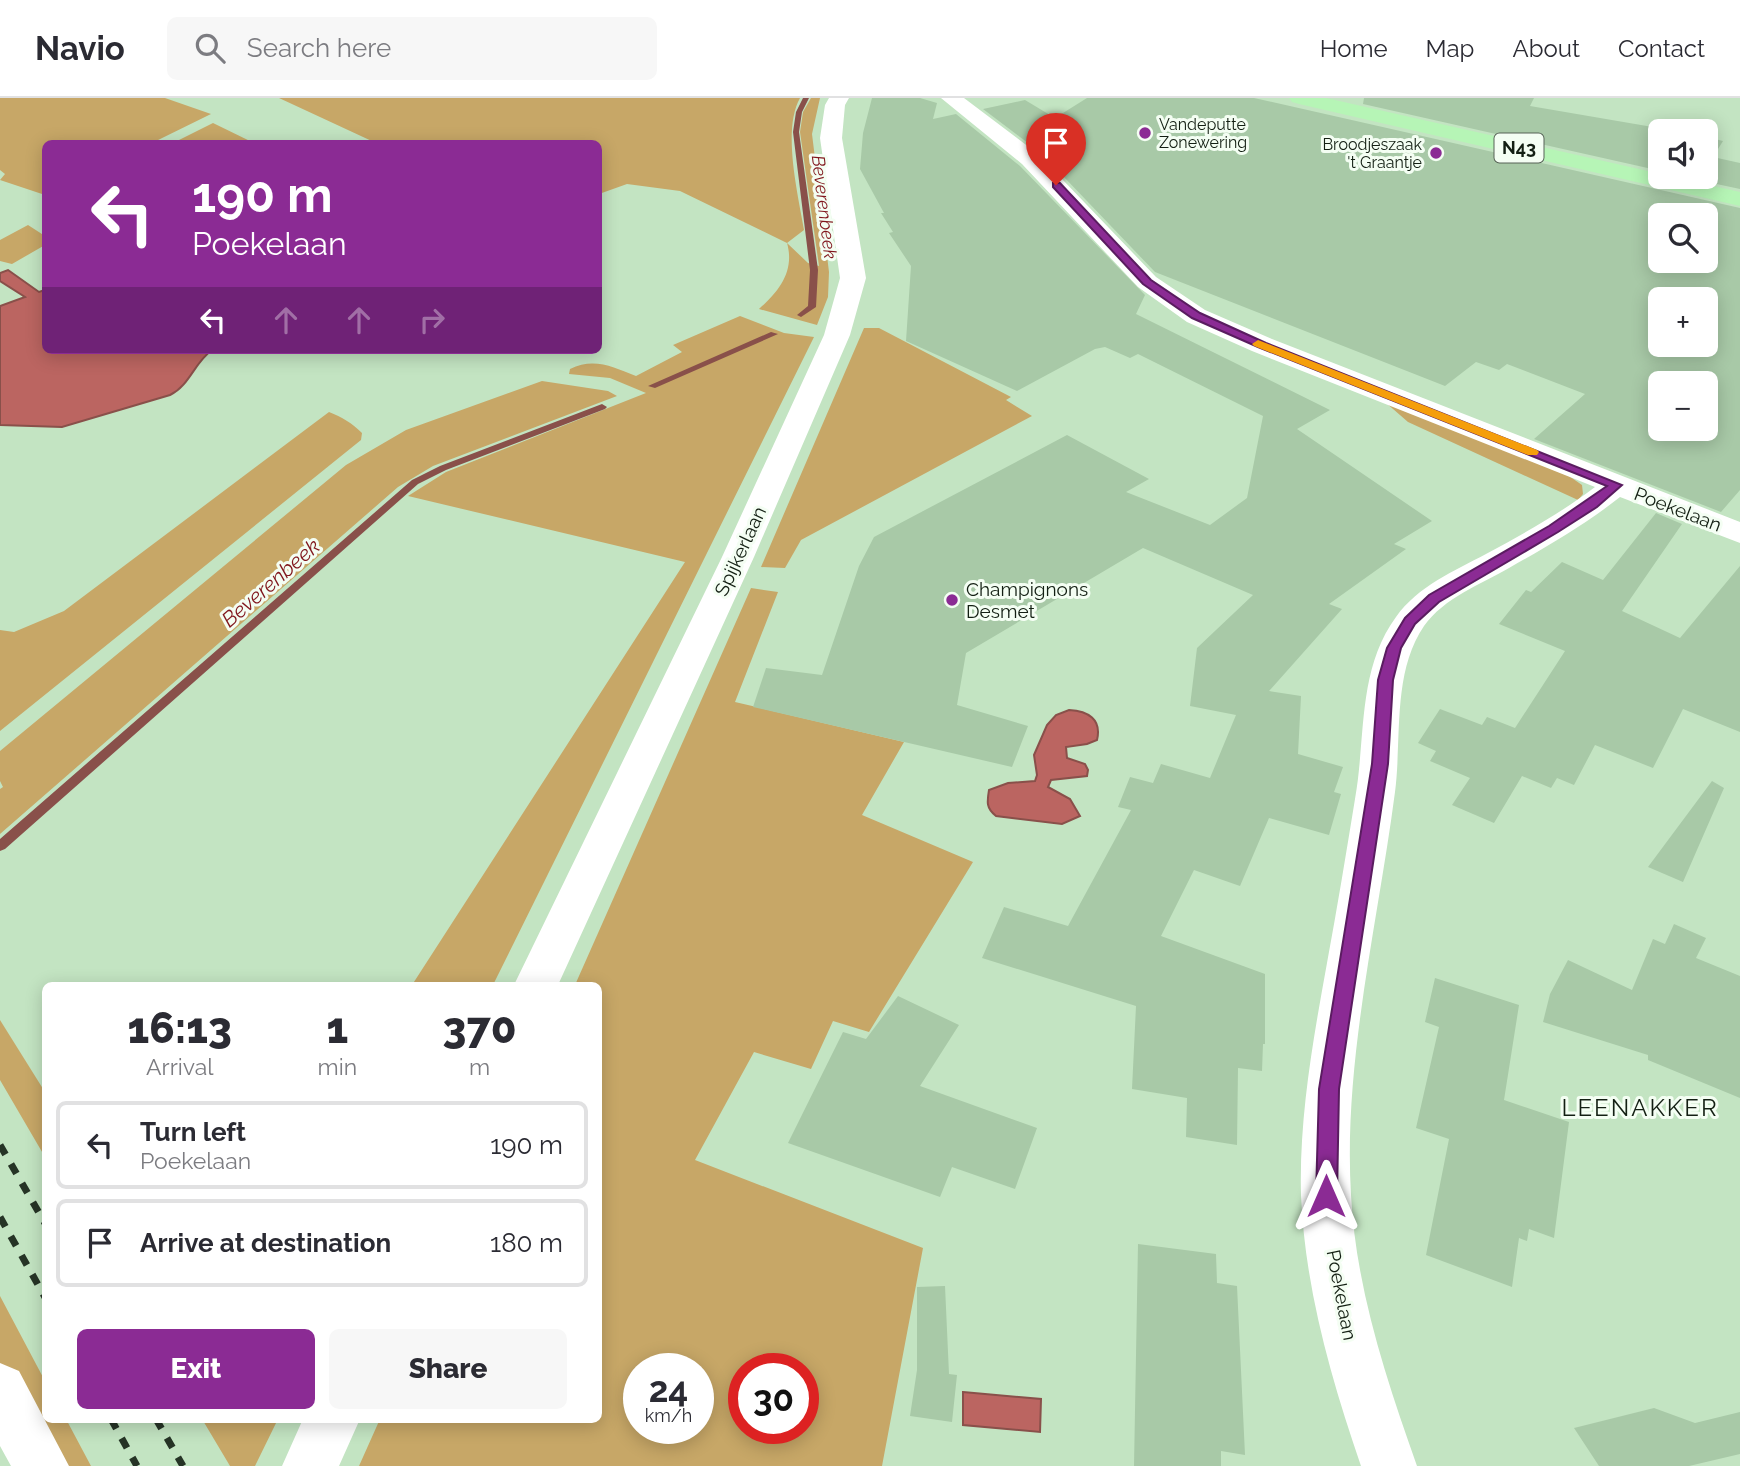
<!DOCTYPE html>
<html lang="en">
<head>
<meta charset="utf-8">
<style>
  body { margin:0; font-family:Raleway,sans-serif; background:#f7f7f7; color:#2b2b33; height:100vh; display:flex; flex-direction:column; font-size:26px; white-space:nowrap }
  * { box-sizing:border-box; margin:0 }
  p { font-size:23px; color:#7c7c81 }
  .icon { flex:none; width:38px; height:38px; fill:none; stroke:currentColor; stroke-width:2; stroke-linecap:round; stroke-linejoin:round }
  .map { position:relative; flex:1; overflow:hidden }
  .panel { position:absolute; left:42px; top:884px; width:560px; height:441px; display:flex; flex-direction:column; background:#fff; border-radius:10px; box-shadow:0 4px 18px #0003 }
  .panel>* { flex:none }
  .hud { position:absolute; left:42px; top:42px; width:560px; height:214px; border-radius:10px; box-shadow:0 4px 18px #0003; background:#8b2b94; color:#fff; overflow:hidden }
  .tools { position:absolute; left:1648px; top:21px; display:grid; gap:14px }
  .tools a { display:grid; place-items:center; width:70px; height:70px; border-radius:10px; background:#fff; box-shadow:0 4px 18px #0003; font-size:35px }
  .speed { position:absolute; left:623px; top:1255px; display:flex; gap:14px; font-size:35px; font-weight:700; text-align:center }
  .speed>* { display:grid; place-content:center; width:91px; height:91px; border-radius:50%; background:#fff; box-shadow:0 4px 18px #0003; line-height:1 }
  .speed small { font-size:18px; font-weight:400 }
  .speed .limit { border:10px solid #d22; background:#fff; color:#111 }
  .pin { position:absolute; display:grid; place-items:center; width:60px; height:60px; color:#fff; margin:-72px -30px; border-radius:50% 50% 50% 0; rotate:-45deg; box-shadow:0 0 7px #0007 }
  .pin .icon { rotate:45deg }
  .me { position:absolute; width:77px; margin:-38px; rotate:0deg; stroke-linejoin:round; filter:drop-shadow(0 0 5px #0008) }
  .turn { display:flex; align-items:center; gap:24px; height:147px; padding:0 35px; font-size:32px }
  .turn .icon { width:91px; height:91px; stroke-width:2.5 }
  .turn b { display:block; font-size:49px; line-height:60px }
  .lanes { display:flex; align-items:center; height:66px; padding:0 35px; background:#0003; justify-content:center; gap:35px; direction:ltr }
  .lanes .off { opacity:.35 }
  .eta { display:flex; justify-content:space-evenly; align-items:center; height:119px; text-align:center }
  .eta b { font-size:42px; font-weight:800; line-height:49px }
  .button { display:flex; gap:14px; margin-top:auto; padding:14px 35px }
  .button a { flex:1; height:80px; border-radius:10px; background:#8b2b94; color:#fff; font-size:28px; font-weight:800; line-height:80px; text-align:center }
  .button a+a { background:#f7f7f7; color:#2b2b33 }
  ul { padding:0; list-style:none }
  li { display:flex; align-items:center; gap:21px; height:88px; margin:0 14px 10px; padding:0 21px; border:4px solid #e1e1e2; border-radius:10px }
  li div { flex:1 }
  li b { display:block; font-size:26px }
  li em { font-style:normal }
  header { display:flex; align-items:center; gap:42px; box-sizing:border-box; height:98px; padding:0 35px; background:#fff; border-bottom:2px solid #e1e1e2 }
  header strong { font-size:33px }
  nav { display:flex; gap:38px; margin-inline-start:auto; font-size:24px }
  .search { width:490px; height:63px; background:#f7f7f7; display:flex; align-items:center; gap:18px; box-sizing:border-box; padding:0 24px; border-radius:10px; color:#7c7c81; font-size:26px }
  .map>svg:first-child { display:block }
  .green { fill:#c7a767; fill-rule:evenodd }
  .water { fill:#bb6561; stroke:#89504a; stroke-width:2 }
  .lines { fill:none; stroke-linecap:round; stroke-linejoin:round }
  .stream { fill:#89504a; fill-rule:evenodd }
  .building { fill:#a8c9a7; fill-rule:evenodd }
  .street { fill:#fff; fill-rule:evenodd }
  .secondary { fill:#fff; fill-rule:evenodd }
  .primary { fill:#b6f5b6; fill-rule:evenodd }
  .rail { stroke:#263426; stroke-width:7; stroke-dasharray:11 11; stroke-linecap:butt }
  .route { fill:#8b2b94; stroke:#5a1c60; stroke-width:2 }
  .slow { fill:#f59e0b }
  .poi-dot { fill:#8b2b94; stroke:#f4fef3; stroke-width:2.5 }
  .labels { text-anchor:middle; stroke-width:6; stroke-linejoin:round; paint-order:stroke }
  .far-poi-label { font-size:16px; fill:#131f13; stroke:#f4fef3; text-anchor:start }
  .shield { fill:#f4fef3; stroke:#566256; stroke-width:2 }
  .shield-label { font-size:18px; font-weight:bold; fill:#131f13 }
  .far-water-label { font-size:18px; font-style:italic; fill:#80161c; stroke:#f4fef3 }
  .street-label { font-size:19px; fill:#131f13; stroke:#f4fef3 }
  .poi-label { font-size:19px; fill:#131f13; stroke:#f4fef3; text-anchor:start }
  .water-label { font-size:21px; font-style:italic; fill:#80161c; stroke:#f4fef3 }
  .near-neighbourhood-label { font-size:24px; letter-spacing:2px; fill:#131f13; stroke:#f4fef3 }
</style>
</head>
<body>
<header>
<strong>Navio</strong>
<div class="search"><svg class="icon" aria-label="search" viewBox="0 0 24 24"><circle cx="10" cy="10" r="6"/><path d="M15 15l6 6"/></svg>Search here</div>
<nav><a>Home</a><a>Map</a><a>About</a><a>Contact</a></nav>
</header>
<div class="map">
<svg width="1740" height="1368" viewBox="0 0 1740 1368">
  <rect width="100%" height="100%" fill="#c3e4c2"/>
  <path class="green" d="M0,0H165L211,16L152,45L46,46L45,97L0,82L5,76L0,72Z
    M279,0H800C782,32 798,96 804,132L787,145L808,165L819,168L800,34L803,14L811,0H820L812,36L829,174L828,199L817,227L759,211C779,193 795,173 787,145L680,93L627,86L599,96L598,46L376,45Z
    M213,25L254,45H173Z
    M28,127L45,138V147L12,166L0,163V142Z
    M740,218L784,235L814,239L493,887H412L685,464L408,398L446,374L646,295L610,280L569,276L570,271C594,259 613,269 636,278L682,254L673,247Z
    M864,230H879L1011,299L1006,302L1032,318L801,442L785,470L761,469Z
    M542,283L608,293L617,298L433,368L398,389L0,736V691L3,689L0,683V653L346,367L406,332Z
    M1385,304L1569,378L1582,387L1583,396L1578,402L1408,324Z
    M329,314C342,319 352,325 362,335L361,342L0,633V532L14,534L64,513Z
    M751,490L778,494L735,604L904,644L862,717L973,764L869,934L833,923L811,971L754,954L695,1062L923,1150L882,1368H359L380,1321H598V887H575ZM639,1270H698V1330H639ZM744,1270H803V1330H744Z
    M0,922L45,994V1059L0,982Z
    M0,1198L45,1283L46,1321H66L91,1368H49L0,1268Z
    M202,1321H278L255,1368H230Z"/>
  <path class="water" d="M8,172L39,194L45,192L46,252H212C194,265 190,287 170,297L62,329L0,327V208L25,199L0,183V175Z
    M1069,612C1088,613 1102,621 1097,642L1087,646L1066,649L1067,660L1085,666L1088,672L1087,678L1051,682L1048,689L1070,701L1080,718L1062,726L996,718C986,710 987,704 989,692L1008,685L1035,683L1037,677L1034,657L1047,627L1056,617Z
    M963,1294L1041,1301L1040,1334L963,1327Z"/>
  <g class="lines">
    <path class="stream" d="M803,0H809L802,14L799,34L818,172L816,209L801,219L797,217L808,208L810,172L793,34L796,14Z
      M771,234L778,236L655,290L648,288Z
      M602,306L607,309L605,311L446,372L418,386L5,751L0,753V741L412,382L440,368Z"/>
  </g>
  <path class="building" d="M872,0H920L937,5L933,21L956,16L1020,68L1145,197L1136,216L1330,312L1297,331L1432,423L1394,446L1406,451L1329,506L1342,511L1269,593L1301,598L1298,656L1343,669L1334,694L1341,696L1329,737L1269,720L1240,788L1194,772L1161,838L1265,876V946H1263L1262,973L1238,970L1237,1047L1186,1039L1187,1000L1132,991L1136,908L982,860L1004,809L1068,828L1131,712L1118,709L1130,679L1153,685L1161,666L1210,680L1236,617L1190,608L1197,550L1253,497L1143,450L966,555L957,607L1028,628L1012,669L753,609L766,570L822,577L859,468L874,439L1067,337L1149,381L1126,394L1210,427L1247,400L1263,318L1138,256L1130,260L1105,249L1095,251L1017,293L906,243L911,168L889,135L893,134L881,115H884L860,71L863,35Z
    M1087,0H1254L1740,110V392L1721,414L1534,341L1585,296L1507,266L1499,272L1476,264L1445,288L1155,174L1040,54L983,11L1025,2L1055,20ZM1661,117H1706V163H1661ZM1661,201H1706V247H1661ZM1661,285H1706V331H1661Z
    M1364,0H1534L1530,8L1676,33H1661V73L1363,6Z
    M1706,39L1723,43L1713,59L1740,65V91L1684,79H1706Z
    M1656,415L1682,426L1622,513L1680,540L1740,468V634L1683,611L1653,670L1595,647L1574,687L1557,680L1551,690L1522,678L1494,725L1452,707L1470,680L1430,663L1436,653L1418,645L1440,611L1482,627L1487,619L1515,630L1565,553L1499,526L1526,492L1531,494L1562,464L1603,482Z
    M1712,683L1724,690L1683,784L1648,769Z
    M1674,826L1706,840L1696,860L1740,878V1000L1648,962V957L1543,924L1550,896L1568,862L1632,892L1653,841L1665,846Z
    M1435,880L1519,907L1504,1002L1569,1024L1554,1140L1529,1131L1527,1143L1519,1140L1512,1189L1426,1157L1449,1041L1416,1030L1439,929L1425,924Z
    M898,898L959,927L920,988L1037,1030L1015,1091L952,1069L940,1099L788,1045L843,934L866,941Z
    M1138,1146L1216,1156L1217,1185L1237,1188L1245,1357L1221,1353V1368H1134Z
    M945,1188L949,1276L957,1277L952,1324L910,1318L917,1272V1189Z
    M1654,1310L1695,1325L1740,1314V1356L1689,1368H1599L1574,1330Z"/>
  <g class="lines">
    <path class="street" d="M941,0H964L1038,56L1156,179L1205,212L1272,241L1740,424V445L1620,399C1586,426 1548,448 1509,470C1481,486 1444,500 1424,528C1392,575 1402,640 1395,694C1378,825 1343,964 1351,1097C1356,1191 1386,1280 1417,1368H1361C1331,1280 1305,1191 1301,1097C1299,1020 1313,942 1327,865C1337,811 1346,756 1355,701C1366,640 1357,572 1396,519C1418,488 1454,473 1486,456C1523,436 1561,415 1595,389L1252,253L1187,224L1138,189L1022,66Z
      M0,1265L19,1273L69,1368H11L0,1348Z"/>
    <path class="secondary" d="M829,0H849L845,7L842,40L866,180L850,237L754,459L558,887H514L722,459L824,237L840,180L820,40L825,7Z
      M303,1321H360L339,1368H282Z"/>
    <path class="primary" d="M1289,0H1326L1661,76V79H1673L1740,94V108L1299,6L1292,4Z"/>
    <path class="rail" d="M0,1047L46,1127
      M0,1119L46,1201
      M111,1321L137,1368
      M156,1321L183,1368"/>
  </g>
  <path class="route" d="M1053,85H1060L1151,182L1200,215L1266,245L1622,387L1597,409L1558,434L1439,504L1415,526L1401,550L1393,582L1388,666L1339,991L1337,1098L1334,1105L1326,1108L1319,1105L1316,1098L1319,991L1372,666L1378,582L1387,550L1405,520L1429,497L1549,428L1607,388L1258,249L1192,220L1143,186L1053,89Z"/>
  <path class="slow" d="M1258,242L1537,352L1539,354L1537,357H1528L1254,248L1252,246Z"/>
  <g class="poi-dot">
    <circle cx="1145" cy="35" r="7"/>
    <circle cx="1436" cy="55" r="7"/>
    <circle cx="952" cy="502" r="7"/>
  </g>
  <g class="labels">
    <g class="far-poi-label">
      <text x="1159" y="32">Vandeputte<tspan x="1159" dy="18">Zonewering</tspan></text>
      <text x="1422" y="52" text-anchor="end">Broodjeszaak<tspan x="1422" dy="18">'t Graantje</tspan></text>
    </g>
    <rect class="shield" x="1494.5" y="35.5" width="49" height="29" rx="5"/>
    <g class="shield-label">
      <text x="1519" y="56">N43</text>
    </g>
    <g class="far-water-label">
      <text transform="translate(824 109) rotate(83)" y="6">Beverenbeek</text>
    </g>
    <g class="street-label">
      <text transform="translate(1678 411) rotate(21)" y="7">Poekelaan</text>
      <text transform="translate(740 453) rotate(-65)" y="7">Spijkerlaan</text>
      <text transform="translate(1342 1197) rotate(79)" y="7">Poekelaan</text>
    </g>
    <g class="poi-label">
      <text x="966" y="498">Champignons<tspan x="966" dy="22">Desmet</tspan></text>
    </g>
    <g class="water-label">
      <text transform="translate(271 485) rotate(-41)" y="7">Beverenbeek</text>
    </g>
    <g class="near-neighbourhood-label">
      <text x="1640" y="1018">LEENAKKER</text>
    </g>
  </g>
</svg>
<div class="tools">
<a><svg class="icon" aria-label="sound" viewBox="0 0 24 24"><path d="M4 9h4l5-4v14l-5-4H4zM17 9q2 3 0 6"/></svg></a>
<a><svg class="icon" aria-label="search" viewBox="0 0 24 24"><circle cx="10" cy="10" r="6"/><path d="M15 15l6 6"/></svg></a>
<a>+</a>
<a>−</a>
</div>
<div class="speed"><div>24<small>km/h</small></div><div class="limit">30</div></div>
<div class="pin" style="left:1056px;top:87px;background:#d93025"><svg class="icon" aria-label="arrive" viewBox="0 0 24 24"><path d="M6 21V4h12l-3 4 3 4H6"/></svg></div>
<svg class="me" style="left:1326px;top:1098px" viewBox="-20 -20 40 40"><path d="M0-17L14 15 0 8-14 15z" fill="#8b2b94" stroke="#fff" stroke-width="4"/></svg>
<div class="hud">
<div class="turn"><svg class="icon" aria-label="left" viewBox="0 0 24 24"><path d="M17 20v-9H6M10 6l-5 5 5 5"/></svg><div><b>190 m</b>Poekelaan</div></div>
<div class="lanes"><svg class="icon" aria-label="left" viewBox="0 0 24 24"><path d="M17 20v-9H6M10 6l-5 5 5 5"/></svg><svg class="icon off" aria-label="ahead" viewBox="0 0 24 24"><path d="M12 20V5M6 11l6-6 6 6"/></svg><svg class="icon off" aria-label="ahead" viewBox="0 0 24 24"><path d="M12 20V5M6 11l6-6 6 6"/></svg><svg class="icon off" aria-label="right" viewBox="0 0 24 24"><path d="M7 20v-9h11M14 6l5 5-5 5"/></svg></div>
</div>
<section class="panel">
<div class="eta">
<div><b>16:13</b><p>Arrival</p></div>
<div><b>1</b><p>min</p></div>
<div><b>370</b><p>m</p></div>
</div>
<ul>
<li><svg class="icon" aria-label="left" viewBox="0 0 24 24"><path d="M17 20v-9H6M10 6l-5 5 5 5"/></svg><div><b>Turn left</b><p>Poekelaan</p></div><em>190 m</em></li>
<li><svg class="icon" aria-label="arrive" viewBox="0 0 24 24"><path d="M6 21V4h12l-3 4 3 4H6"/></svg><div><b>Arrive at destination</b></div><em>180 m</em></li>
</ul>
<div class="button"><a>Exit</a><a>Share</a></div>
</section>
</div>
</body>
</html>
